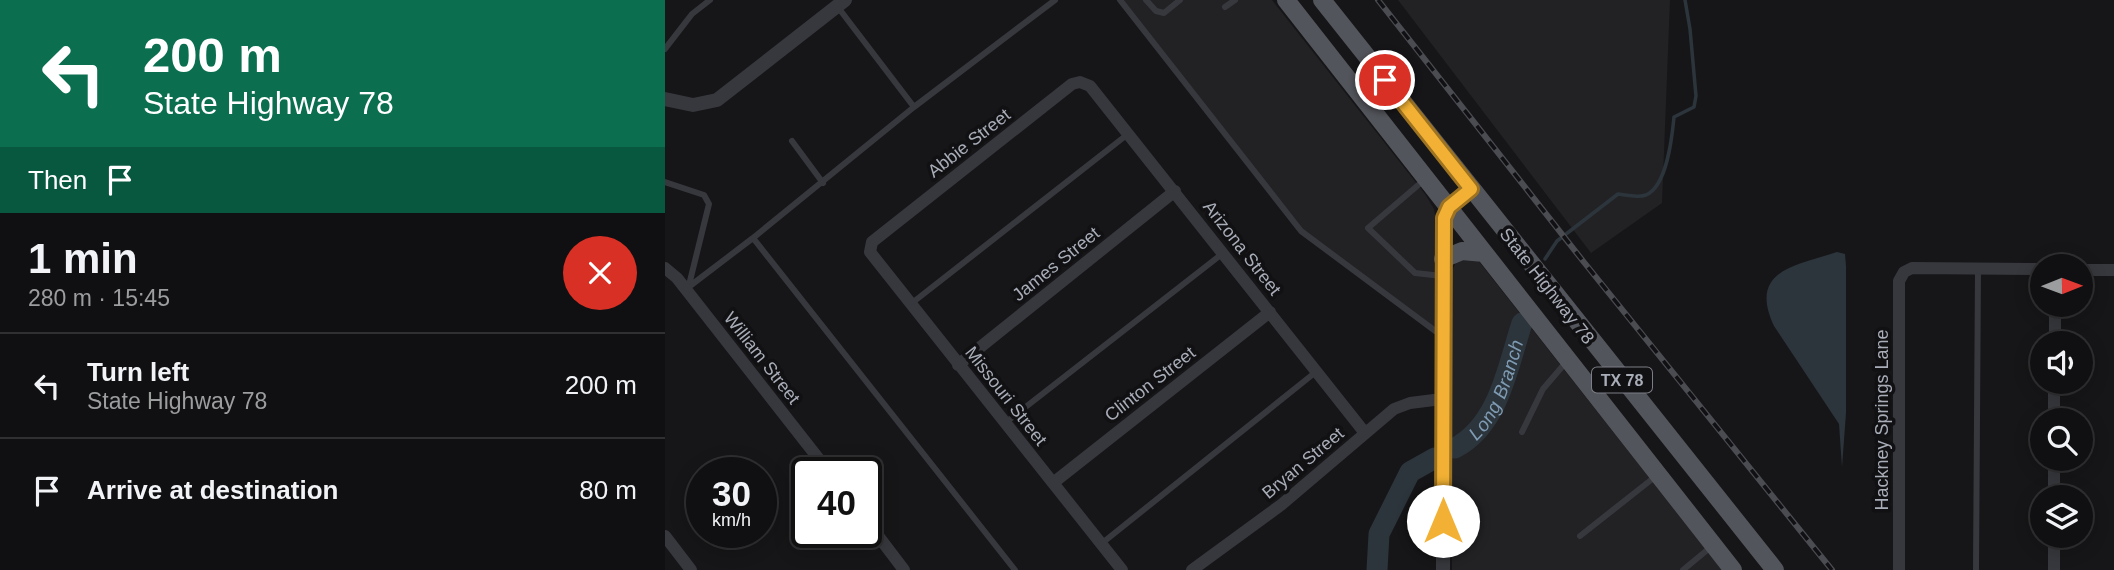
<!DOCTYPE html>
<html lang="en">
<head>
<meta charset="utf-8">
<style>
  body { margin:0; font-family:Helvetica,sans-serif; background:#1e1e20; color:#f1f3f6; height:100vh; display:flex; flex-direction:column; font-size:26px; white-space:nowrap }
  * { box-sizing:border-box; margin:0 }
  p { font-size:23px; color:#9c9d9f }
  .icon { flex:none; width:38px; height:38px; fill:none; stroke:currentColor; stroke-width:2; stroke-linecap:round; stroke-linejoin:round }
  .map { position:relative; flex:1; overflow:hidden }
  .drawer { display:flex; flex-direction:column; background:#101012; width:665px }
  .drawer>* { flex:none }
  .top-card { background:#0b6e4f; color:#fff; overflow:hidden }
  .needle { width:46px; rotate:89deg }
  .fabs { position:absolute; left:1365px; top:254px; display:grid; gap:14px }
  .fabs a { display:grid; place-items:center; width:63px; height:63px; border-radius:50%; background:#101012; box-shadow:0 4px 18px #0003,0 0 0 2px #303032; font-size:35px }
  .speed { position:absolute; left:21px; top:457px; display:flex; gap:14px; font-size:35px; font-weight:700; text-align:center }
  .speed>* { display:grid; place-content:center; width:91px; height:91px; border-radius:50%; background:#101012; box-shadow:0 4px 18px #0003,0 0 0 2px #303032; line-height:1 }
  .speed small { font-size:18px; font-weight:400 }
  .speed .limit { border:4px solid #111; border-radius:10px; background:#fff; color:#111 }
  .pin { position:absolute; display:grid; place-items:center; width:60px; height:60px; color:#fff; margin:-30px; border:4px solid #fff; border-radius:50%; box-shadow:0 2px 7px #0007 }
  .me { position:absolute; width:77px; margin:-38px; rotate:0deg; stroke-linejoin:round; filter:drop-shadow(0 0 5px #0008) }
  .turn { display:flex; align-items:center; gap:24px; height:147px; padding:0 28px; font-size:32px }
  .turn .icon { width:91px; height:91px; stroke-width:2.5 }
  .turn b { display:block; font-size:49px; line-height:60px }
  .then { display:flex; align-items:center; height:66px; padding:0 28px; background:#0003; gap:14px; font-size:26px }
  .round { display:grid; place-items:center; flex:none; width:74px; height:74px; border-radius:37px; background:#1e1e20 }
  .summary { display:flex; align-items:center; justify-content:space-between; height:119px; padding:0 28px }
  h1 { font-size:42px; font-weight:600; line-height:52px }
  ul { padding:0; list-style:none }
  li { display:flex; align-items:center; gap:21px; height:105px; padding:0 28px; border-top:2px solid #303032 }
  li div { flex:1 }
  li b { display:block; font-size:26px }
  li em { font-style:normal }
  main { display:flex; flex:1; min-height:0 }
  .map>svg:first-child { display:block }
  .built { fill:#222225 }
  .water { fill:#2c353c }
  .lines { fill:none; stroke-linecap:round; stroke-linejoin:round }
  .stream { stroke:#2c353c; stroke-width:3.5 }
  .river { stroke:#2c353c; stroke-width:21 }
  .service { stroke:#37383d; stroke-width:6 }
  .minor { stroke:#37383d; stroke-width:12 }
  .tertiary { stroke:#37383d; stroke-width:14 }
  .primary { stroke:#53555c; stroke-width:18 }
  .rail-casing { stroke:#4a4c52; stroke-width:6 }
  .rail { stroke:#111113; stroke-width:3.5; stroke-dasharray:10; stroke-linecap:butt }
  .route-casing { stroke:#9d7322; stroke-width:18 }
  .route { stroke:#f2b134; stroke-width:12 }
  .labels { text-anchor:middle; stroke-width:7; stroke-linejoin:round; paint-order:stroke }
  .shield { fill:#111113; stroke:#7b7e86; stroke-width:2 }
  .shield-label { font-size:16px; font-weight:bold; fill:#a8adb8 }
  .street-label { font-size:18px; fill:#a8adb8; stroke:#111113 }
  .water-label { font-size:19px; font-style:italic; fill:#7f9bb3; stroke:#111113 }
</style>
</head>
<body>
<main>
<section class="drawer">
<div class="top-card">
<div class="turn"><svg class="icon" aria-label="left" viewBox="0 0 24 24"><path d="M17 20v-9H6M10 6l-5 5 5 5"/></svg><div><b>200 m</b>State Highway 78</div></div>
<div class="then">Then<svg class="icon" aria-label="arrive" viewBox="0 0 24 24"><path d="M6 21V4h12l-3 4 3 4H6"/></svg></div>
</div>
<div class="summary"><div><h1>1 min</h1><p>280 m · 15:45</p></div><a class="round" style="background:#d93025;color:#fff"><svg class="icon" aria-label="close" viewBox="0 0 24 24"><path d="M6 6l12 12M18 6L6 18"/></svg></a></div>
<ul>
<li><svg class="icon" aria-label="left" viewBox="0 0 24 24"><path d="M17 20v-9H6M10 6l-5 5 5 5"/></svg><div><b>Turn left</b><p>State Highway 78</p></div><em>200 m</em></li>
<li><svg class="icon" aria-label="arrive" viewBox="0 0 24 24"><path d="M6 21V4h12l-3 4 3 4H6"/></svg><div><b>Arrive at destination</b></div><em>80 m</em></li>
</ul>
</section>
<div class="map">
<svg width="1449" height="570" viewBox="0 0 1449 570">
  <rect width="100%" height="100%" fill="#161618"/>
  <path class="built" d="M456,0H607L760,194L769,209L772,227V332L630,223Z
    M733,0H1005L997,203L926,253Z
    M792,259H812L1057,570H787L784,278Z"/>
  <path class="water" d="M1172,252L1180,254L1181,266V413L1177,467L1174,424L1109,326C1083,270 1130,266 1172,252Z"/>
  <g class="lines">
    <path class="stream" d="M880,259L892,241L953,194C961,195 973,198 981,195C1002,186 1007,138 1009,117L1029,107L1031,96L1025,29L1020,0"/>
    <g class="river">
      <path id="s1" d="M790,448C834,425 843,366 857,323"/>
      <path d="M712,570L714,534L745,472L770,458"/>
    </g>
    <path class="service" d="M455,0L636,231L777,336
      M481,0L491,11L499,13L515,0
      M172,6L249,107
      M560,7L570,0
      M0,49L27,14L45,0
      M127,141L158,183
      M758,181L703,228L750,273L777,276
      M0,182L39,195L44,204L24,285
      M88,238L350,570
      M21,289L88,238L249,107L390,0
      M247,303L463,134
      M340,423L557,254
      M857,432L878,389L902,361
      M915,536L991,476
      M436,544L652,371
      M1018,570L1047,546
      M1311,570L1313,269"/>
    <path class="minor" d="M0,268L12,278L164,472
      M1416,270H1449
      M1390,343V304
      M293,365L510,191
      M1389,420V382
      M388,483L605,312
      M1389,497V458
      M201,520L239,570
      M0,536L26,570
      M457,570L205,252L207,242L407,84L415,82L425,86L700,433
      M527,570L616,505L729,409L745,403L777,399
      M1234,570V281L1239,272L1247,268L1377,269
      M1389,570V536"/>
    <path class="tertiary" d="M0,99L28,105L52,100L180,0
      M778,570V218L784,207L806,189"/>
    <path class="primary" d="M621,0L1068,570
      M657,0L1110,570
      M778,259L797,251L819,253"/>
    <defs>
      <path id="rail" d="M713,0L918,261L1167,570"/>
    </defs>
    <use href="#rail" class="rail-casing"/>
    <use href="#rail" class="rail"/>
  </g>
  <g class="lines">
    <defs>
      <path id="route" d="M720,80L806,189L784,207L779,218L778,521"/>
    </defs>
    <use href="#route" class="route-casing"/>
    <use href="#route" class="route"/>
  </g>
  <g class="labels">
    <rect class="shield" x="927" y="367.5" width="60" height="25" rx="5"/>
    <g class="shield-label">
      <text x="957" y="386">TX 78</text>
    </g>
    <g class="street-label">
      <text transform="translate(304 143) rotate(-38)" y="6">Abbie Street</text>
      <text transform="translate(577 248) rotate(52)" y="6">Arizona Street</text>
      <text transform="translate(391 264) rotate(-39)" y="6">James Street</text>
      <text transform="translate(882 286) rotate(52)" y="6">State Highway 78</text>
      <text transform="translate(97 358) rotate(52)" y="6">William Street</text>
      <text transform="translate(485 384) rotate(-38)" y="6">Clinton Street</text>
      <text transform="translate(341 396) rotate(52)" y="6">Missouri Street</text>
      <text transform="translate(1217 420) rotate(-90)" y="6">Hackney Springs Lane</text>
      <text transform="translate(638 463) rotate(-40)" y="6">Bryan Street</text>
    </g>
    <g class="water-label">
      <text dy="7" stroke="none"><textPath href="#s1" startOffset="74">Long Branch</textPath></text>
    </g>
  </g>
</svg>
<div class="fabs">
<a><svg class="needle" viewBox="-14 -14 28 28"><path d="M0-13l5 13h-10z" fill="#e53935"/><path d="M0 13l5-13h-10z" fill="#9c9d9f"/></svg></a>
<a><svg class="icon" aria-label="sound" viewBox="0 0 24 24"><path d="M4 9h4l5-4v14l-5-4H4zM17 9q2 3 0 6"/></svg></a>
<a><svg class="icon" aria-label="search" viewBox="0 0 24 24"><circle cx="10" cy="10" r="6"/><path d="M15 15l6 6"/></svg></a>
<a><svg class="icon" aria-label="layers" viewBox="0 0 24 24"><path d="M12 4l9 5-9 5-9-5zM3 14l9 5 9-5"/></svg></a>
</div>
<div class="speed"><div>30<small>km/h</small></div><div class="limit">40</div></div>
<div class="pin" style="left:720px;top:80px;background:#d93025"><svg class="icon" aria-label="arrive" viewBox="0 0 24 24"><path d="M6 21V4h12l-3 4 3 4H6"/></svg></div>
<svg class="me" style="left:778px;top:521px" viewBox="-20 -20 40 40"><circle r="19" fill="#fff"/><path d="M0-13L10 11 0 6-10 11z" fill="#f2b134"/></svg>
</div>
</main>
</body>
</html>
